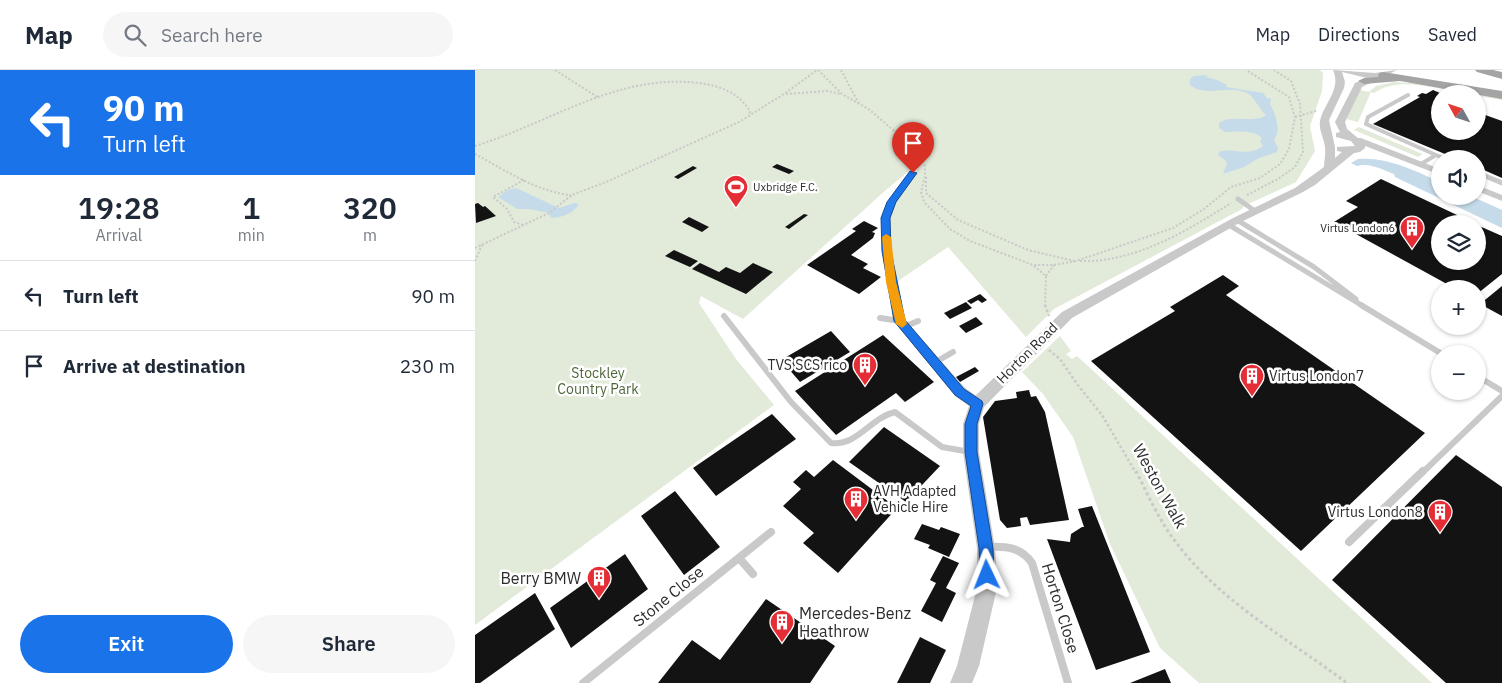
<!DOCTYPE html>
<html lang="en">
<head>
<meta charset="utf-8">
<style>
  body { margin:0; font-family:"IBM Plex Sans",sans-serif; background:#f6f6f7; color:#1f2937; height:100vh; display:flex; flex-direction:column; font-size:19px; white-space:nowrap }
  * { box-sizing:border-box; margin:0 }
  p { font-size:16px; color:#747a83 }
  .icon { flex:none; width:28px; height:28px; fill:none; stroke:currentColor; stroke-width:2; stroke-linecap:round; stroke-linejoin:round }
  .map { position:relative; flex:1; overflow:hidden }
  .drawer { display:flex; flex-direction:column; background:#fff; width:475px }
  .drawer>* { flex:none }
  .banner { background:#1a73e8; color:#fff; overflow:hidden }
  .needle { width:32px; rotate:310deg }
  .buttons { position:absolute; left:956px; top:15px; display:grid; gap:10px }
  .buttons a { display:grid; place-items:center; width:55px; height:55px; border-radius:50%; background:#fff; box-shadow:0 1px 4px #0004; font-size:25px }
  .pin { position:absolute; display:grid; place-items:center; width:42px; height:42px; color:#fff; margin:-51px -21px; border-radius:50% 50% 50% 0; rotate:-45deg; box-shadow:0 0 5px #0007 }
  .pin .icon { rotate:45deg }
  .me { position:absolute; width:55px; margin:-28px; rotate:358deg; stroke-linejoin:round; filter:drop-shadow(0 0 4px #0008) }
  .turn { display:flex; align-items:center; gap:18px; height:105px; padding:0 20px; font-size:22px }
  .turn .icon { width:65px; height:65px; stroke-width:2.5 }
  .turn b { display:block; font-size:35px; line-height:42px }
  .eta { display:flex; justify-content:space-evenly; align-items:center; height:85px; text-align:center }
  .eta b { font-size:30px; font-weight:600; line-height:35px }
  .action { display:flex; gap:10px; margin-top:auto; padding:10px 20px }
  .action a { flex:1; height:58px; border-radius:30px; background:#1a73e8; color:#fff; font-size:20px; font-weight:600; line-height:58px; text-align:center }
  .action a+a { background:#f6f6f7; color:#1f2937 }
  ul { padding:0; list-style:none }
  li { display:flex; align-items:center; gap:15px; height:70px; padding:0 20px; border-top:1px solid #e0e1e3 }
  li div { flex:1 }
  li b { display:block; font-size:19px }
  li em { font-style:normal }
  header { display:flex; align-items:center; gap:30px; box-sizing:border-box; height:70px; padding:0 25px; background:#fff; border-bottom:1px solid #e0e1e3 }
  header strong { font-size:24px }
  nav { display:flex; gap:28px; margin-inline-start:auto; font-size:18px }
  .search { width:350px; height:45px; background:#f6f6f7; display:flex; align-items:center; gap:12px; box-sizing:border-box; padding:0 18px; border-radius:28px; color:#747a83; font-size:19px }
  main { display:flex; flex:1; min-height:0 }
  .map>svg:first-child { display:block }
  .green { fill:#e2ead9 }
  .water { fill:#c5dbea }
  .building { fill:#131313 }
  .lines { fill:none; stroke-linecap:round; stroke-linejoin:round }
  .path-far2 { stroke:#c9c9c9; stroke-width:2; stroke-dasharray:2 2; stroke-linecap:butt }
  .path-far1 { stroke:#c9c9c9; stroke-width:2.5; stroke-dasharray:2.5 2.5; stroke-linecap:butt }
  .path { stroke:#c9c9c9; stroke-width:3; stroke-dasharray:3 3; stroke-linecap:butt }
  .service-far3 { stroke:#c9c9c9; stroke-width:4 }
  .service-far2 { stroke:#c9c9c9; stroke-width:5 }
  .service-far1 { stroke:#c9c9c9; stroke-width:6 }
  .service { stroke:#c9c9c9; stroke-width:8 }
  .minor { fill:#c9c9c9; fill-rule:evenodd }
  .tertiary { fill:#c9c9c9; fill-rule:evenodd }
  .primary { fill:#a4a4a4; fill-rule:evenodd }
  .route { fill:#1a73e8; stroke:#114b97 }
  .slow { fill:#f59e0b }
  .labels { text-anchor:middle; stroke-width:5; stroke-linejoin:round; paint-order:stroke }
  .far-poi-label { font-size:11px; fill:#2c2c2c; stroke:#fff; text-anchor:start }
  .street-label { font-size:14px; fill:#2c2c2c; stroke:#fff }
  .poi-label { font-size:14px; fill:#2c2c2c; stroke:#fff; text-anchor:end }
  .park-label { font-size:14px; fill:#4e673a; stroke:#fff }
  .near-street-label { font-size:16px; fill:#2c2c2c; stroke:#fff }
  .near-poi-label { font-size:16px; fill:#2c2c2c; stroke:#fff; text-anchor:end }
</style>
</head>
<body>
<header>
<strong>Map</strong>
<div class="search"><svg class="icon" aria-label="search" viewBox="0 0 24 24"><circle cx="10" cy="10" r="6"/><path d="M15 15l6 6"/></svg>Search here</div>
<nav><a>Map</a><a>Directions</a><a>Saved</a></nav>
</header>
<main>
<section class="drawer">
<div class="banner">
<div class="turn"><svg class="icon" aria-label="left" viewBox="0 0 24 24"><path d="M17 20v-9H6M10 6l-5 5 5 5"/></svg><div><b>90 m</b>Turn left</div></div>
</div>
<div class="eta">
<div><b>19:28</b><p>Arrival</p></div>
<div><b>1</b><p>min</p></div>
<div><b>320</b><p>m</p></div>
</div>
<ul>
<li><svg class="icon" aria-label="left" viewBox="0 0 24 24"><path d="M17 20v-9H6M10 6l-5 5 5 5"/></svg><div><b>Turn left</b></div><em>90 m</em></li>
<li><svg class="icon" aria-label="arrive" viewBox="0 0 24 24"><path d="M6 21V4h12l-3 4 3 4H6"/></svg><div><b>Arrive at destination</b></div><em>230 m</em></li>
</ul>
<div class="action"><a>Exit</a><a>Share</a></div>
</section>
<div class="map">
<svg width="1027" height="613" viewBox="0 0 1027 613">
  <rect width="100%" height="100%" fill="#fff"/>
  <path class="green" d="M0,0H845L848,3L847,21L835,56L840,81L821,112L769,136L767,139L579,239L551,267L473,177L420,213C418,198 409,161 413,146C417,131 445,103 444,93L412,119L268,249L226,226L224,233L261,289L299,335L0,555Z
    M919,12L949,14L1027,28V30L1003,26L1002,24C970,24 929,3 899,23L896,22L883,52L871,49L885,20L894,22L901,16Z
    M884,57L945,83L948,84L943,87L879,60Z
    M585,266L596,281L591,284L597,289L602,286L957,613H724L685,578L635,474L598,367L568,324L547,302Z"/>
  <path class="water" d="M733,5L731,7L742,10L752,15L751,17L788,23L792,28L796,29L795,34C800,43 807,60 799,70L803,78L802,82L784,88L769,97L748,104L752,93L750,90L743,85L744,82C762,77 770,88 788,76L785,72L787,68C778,59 761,62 750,62L744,58V53C758,43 776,55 791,45C783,38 779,26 772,23C752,14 732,28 715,15V9L719,6Z
    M883,89C913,87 938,100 965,112V126H996L1027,140V158L920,107L919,104C908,100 894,92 882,96L876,93Z
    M41,118L84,138L99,133L104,134C99,143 86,148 76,148L74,143L54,139H42L23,127L33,120Z"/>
  <path class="building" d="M958,20L965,23V61H1002V42L1027,51V108L1002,97V89H982L898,54L945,27L942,26L947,23L951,24Z
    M302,94L319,101L314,104L297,97Z
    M218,96L222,98L203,109L199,107Z
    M906,109L1001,154H965V191H1002V155L1027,166V204L1002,224V219H981L859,152L883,137L871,131Z
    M3,133L8,137L10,136L21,146L1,153L0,134Z
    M329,144L333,145L314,159L310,157Z
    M214,147L234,157L227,162L207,152Z
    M389,151L403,158L397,162L400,163L398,168L376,185L393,194L388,198L406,207L384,224L332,195L381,161L377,159Z
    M199,180L223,191L215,197L190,186Z
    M225,193L244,202L251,197L265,203L278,193L298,202L271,224L217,199Z
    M748,205L764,216L751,225L950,363L826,481L616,291L700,241L695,237Z
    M1027,216V246L1005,234Z
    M505,224L512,230L507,233L503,230L496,234L492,231Z
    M491,232L497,238L475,249L469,243Z
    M501,247L508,254L491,263L484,256Z
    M356,261L375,282L325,312L306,290Z
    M408,265L459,312L430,332L421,323L361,365L320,321Z
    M500,297L504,301L485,312L481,307Z
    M554,320L556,327L561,326L570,342L594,450L555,455L552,447L545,448L546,456L532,458L525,450L508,347L520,331L542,328L541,322Z
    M297,344L321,369L241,426L218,398Z
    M409,357L465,396L431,432L374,392Z
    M981,385L1027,417V613H971L857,510Z
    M358,390L422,438L363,503L328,473L339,463L308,436L326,419L318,412L331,400L339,407Z
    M200,421L245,477L209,505L166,446Z
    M617,436L675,582L621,600L572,469L595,472L596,464L607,457H609L603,439Z
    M447,454L464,460L466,457L485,464L474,487L453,478L455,475L439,469Z
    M150,484L173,519L96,578L75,538Z
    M468,486L484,493L471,518L481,523L467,552L446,541L461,513L455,510Z
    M60,523L80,559L5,613H0V565Z
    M291,529L360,576L335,613H183L217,570L245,590Z
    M445,567L471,580L455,613H422Z
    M690,599L696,613H655Z"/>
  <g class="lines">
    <path class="path-far2" d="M80,0L124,28
      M343,0L367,24L395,40L442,81L450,96V106L446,122L449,132L475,159L495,171L558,195H579L601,191L698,158L729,139L756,117L785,108L805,94L814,79L820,47L814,27L771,0
      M366,0L384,34
      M311,24L352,21L366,24
      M820,47L841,41
      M0,76C75,53 142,3 224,13C245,16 263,22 275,41L274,46
      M0,84C30,100 62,122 96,125
      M451,107V123L483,150L553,180L599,191
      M772,125L803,109L820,97L828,82L825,34L816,11L799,0
      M48,155L39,152L32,139L18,127L49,110
      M0,178L74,143L97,125L131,112L264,52L309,24L342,0
      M0,191L7,175
      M605,191C659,193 712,161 756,133
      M559,196L571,206L570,236
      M571,206L579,195"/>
    <path class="path-far1" d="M570,235L574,246
      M574,280L585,289L602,314L627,345L661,403"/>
    <path class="path" d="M661,401C673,425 684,450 700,471C744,531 813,569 872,613"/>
    <path class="service-far3" d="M933,25L893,47L891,54L970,89
      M946,94L961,85
      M1002,103L1006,104
      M436,104L437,102"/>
    <path class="service-far2" d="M1003,103L1027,113
      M763,129L780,141
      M762,150L839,197L881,229
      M754,155L888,236
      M416,212C412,186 404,157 417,132C422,121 432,114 437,103"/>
    <path class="service-far1" d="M886,235L967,284
      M249,246L316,332L356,373C383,376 395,348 420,342L467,377L495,382
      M405,248L425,251
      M429,257L443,251
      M459,293L478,282
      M1002,306L1027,321
      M947,403L1027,326"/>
    <path class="service" d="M874,472L948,401
      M513,477C531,476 546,477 557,493L593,613
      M264,488L278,504
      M108,613L296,462"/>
    <path class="minor" d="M880,68H886L965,99V105L880,72Z
      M1002,115L1027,125V131L1002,121Z
      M416,208L421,212L430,250L490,318L507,330L508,334L507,338L502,339L497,338L480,326L421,254L411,212Z"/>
    <path class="tertiary" d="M858,0L900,3L922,0L887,17L870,52L872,59L890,74V78L885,82L879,83L840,115L828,122L766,152L597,248L509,337L504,354V382L520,478L522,518L504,596L497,613H475L482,596L502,518V478L488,382V354L496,330L587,242L758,148L820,118L849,97C849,91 851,84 850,77C849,67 842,58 846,47C852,30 866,18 858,0ZM867,2L892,8L880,13L860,52L865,62L861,63V67L876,71L880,76L862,77V81L867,82L860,88V77L854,50L869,18L870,12Z"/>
    <path class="primary" d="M1000,0H1018L1027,2V9L1002,2Z
      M908,2L1027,21V29L925,11L889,14L883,11L889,8L903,7L904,3Z"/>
  </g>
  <path class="route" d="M435,101L442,103L421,132L415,148L416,181L430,250L489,319L507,331L508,334L502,354V382L518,478L519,505L517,510L512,512L507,510L505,505L504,478L490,382V354L496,336L480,325L419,251L407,181L406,148L412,132Z"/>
  <path class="slow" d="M411,164L416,167L421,212L432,254L427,258L421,254L411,212L407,167Z"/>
  <defs>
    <symbol id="stadium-pin" viewBox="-11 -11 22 30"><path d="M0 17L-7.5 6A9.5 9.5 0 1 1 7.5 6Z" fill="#e42d35" stroke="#fff"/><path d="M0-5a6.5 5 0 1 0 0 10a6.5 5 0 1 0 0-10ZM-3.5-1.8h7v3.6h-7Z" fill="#fff"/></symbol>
    <symbol id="building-pin" viewBox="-11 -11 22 30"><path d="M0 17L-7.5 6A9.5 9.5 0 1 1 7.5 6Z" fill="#e42d35" stroke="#fff"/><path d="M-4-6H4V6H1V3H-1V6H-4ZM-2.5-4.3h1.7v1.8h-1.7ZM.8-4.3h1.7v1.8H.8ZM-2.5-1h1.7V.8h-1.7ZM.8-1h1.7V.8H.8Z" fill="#fff"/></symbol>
  </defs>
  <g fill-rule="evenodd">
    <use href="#stadium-pin" x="247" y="103" width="28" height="38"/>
    <use href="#building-pin" x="923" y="144" width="28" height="38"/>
    <use href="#building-pin" x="376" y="281" width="28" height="38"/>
    <use href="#building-pin" x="763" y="292" width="28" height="38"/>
    <use href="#building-pin" x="367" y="415" width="28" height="38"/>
    <use href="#building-pin" x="951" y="428" width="28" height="38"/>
    <use href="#building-pin" x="110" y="494" width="28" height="38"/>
    <use href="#building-pin" x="293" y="538" width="28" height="38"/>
  </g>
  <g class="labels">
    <g class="far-poi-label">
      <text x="278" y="121">Uxbridge F.C.</text>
      <text x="920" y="162" text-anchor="end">Virtus London6</text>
    </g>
    <g class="street-label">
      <text transform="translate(552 283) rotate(-45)" y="5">Horton Road</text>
    </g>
    <g class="poi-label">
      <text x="372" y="300">TVS SCS rico</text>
      <text x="794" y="311" text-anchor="start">Virtus London7</text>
      <text x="398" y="426" text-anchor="start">AVH Adapted<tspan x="398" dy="16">Vehicle Hire</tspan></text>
      <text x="948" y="447">Virtus London8</text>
    </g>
    <g class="park-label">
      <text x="123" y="308">Stockley<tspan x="123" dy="16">Country Park</tspan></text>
    </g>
    <g class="near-street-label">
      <text transform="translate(685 416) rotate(61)" y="6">Weston Walk</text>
      <text transform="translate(193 526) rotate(-39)" y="6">Stone Close</text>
      <text transform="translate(586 538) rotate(73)" y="6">Horton Close</text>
    </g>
    <g class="near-poi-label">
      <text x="106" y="514">Berry BMW</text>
      <text x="324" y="549" text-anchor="start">Mercedes-Benz<tspan x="324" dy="18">Heathrow</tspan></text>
    </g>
  </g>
</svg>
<div class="buttons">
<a><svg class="needle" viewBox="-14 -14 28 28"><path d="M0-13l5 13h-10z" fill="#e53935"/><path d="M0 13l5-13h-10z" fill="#747a83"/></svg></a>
<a><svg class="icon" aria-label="sound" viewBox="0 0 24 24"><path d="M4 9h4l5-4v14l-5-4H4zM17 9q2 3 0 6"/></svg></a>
<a><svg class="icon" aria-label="layers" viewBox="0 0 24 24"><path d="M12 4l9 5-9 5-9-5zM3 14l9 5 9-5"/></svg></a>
<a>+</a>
<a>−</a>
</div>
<div class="pin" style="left:438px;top:103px;background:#d93025"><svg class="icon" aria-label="arrive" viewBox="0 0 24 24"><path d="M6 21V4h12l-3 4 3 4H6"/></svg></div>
<svg class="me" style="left:512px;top:505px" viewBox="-20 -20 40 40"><path d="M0-17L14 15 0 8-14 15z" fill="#1a73e8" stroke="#fff" stroke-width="4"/></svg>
</div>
</main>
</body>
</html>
